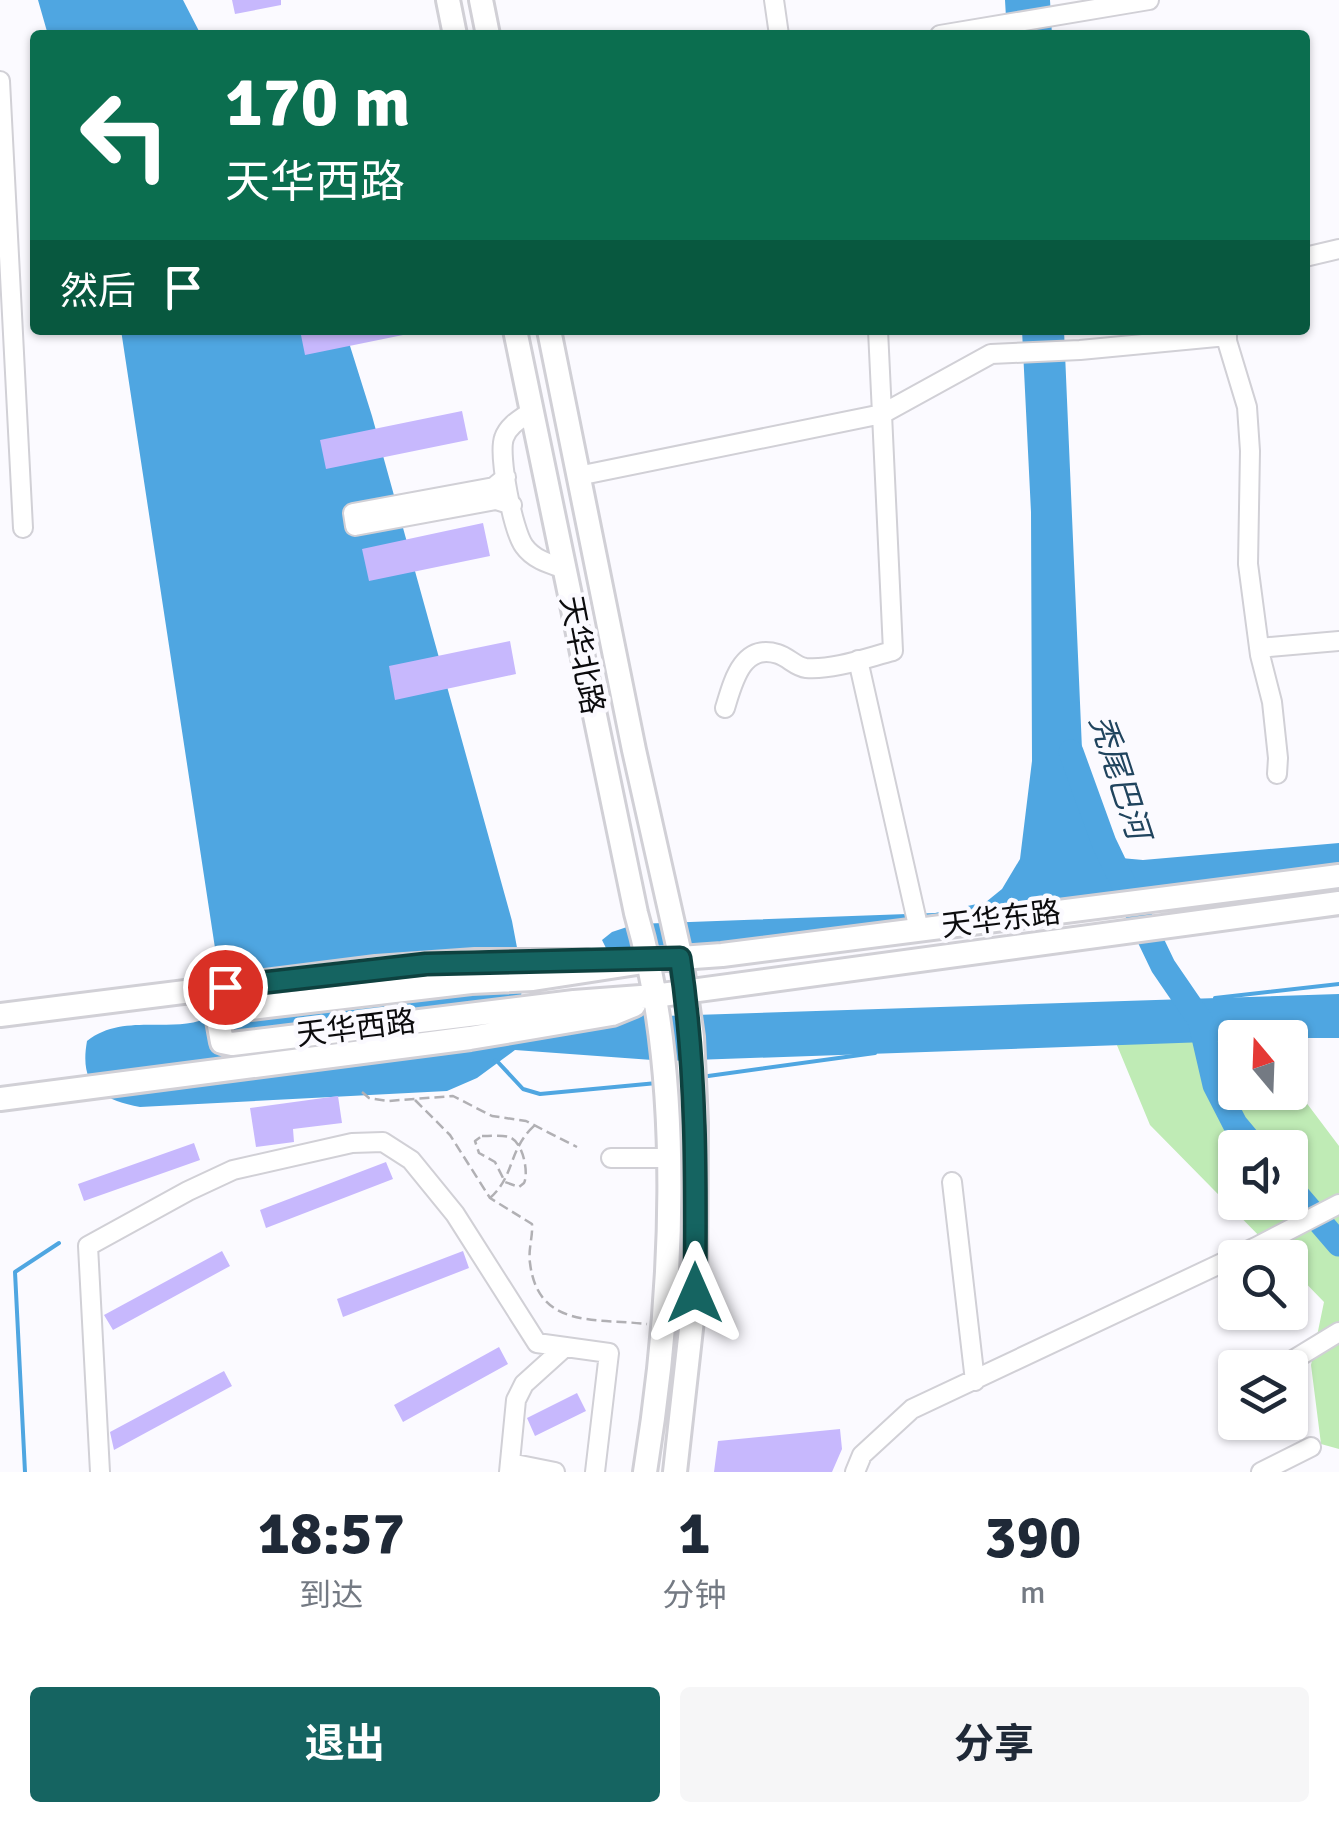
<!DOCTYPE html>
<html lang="zh">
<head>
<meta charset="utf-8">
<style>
  body { margin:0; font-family:Signika,"Noto Sans SC",sans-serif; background:#f6f6f7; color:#1f2937; height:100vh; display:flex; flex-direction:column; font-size:38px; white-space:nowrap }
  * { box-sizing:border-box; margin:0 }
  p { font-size:32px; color:#747a83 }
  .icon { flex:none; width:55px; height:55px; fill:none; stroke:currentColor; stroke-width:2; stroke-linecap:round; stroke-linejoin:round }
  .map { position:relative; height:1472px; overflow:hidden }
  .details { display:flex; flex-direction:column; background:#fff; flex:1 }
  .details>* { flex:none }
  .guide { position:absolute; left:30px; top:30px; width:1280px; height:305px; border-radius:10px; box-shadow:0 2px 8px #0004; background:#0b6e4f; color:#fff; overflow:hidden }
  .needle { width:65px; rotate:341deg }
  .controls { position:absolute; left:1218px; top:1020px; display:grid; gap:20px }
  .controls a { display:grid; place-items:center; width:90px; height:90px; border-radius:10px; background:#fff; box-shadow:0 2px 8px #0004; font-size:50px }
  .pin { position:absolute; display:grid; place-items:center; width:85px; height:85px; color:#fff; margin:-42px; border:5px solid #fff; border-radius:50%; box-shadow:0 2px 10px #0007 }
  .me { position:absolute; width:110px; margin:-55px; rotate:0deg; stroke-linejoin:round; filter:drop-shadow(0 0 8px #0008) }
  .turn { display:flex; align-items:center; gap:35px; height:210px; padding:0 30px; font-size:45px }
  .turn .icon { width:130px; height:130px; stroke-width:2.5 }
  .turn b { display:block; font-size:70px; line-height:85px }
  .then { display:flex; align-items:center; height:95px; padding:0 30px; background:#0003; gap:20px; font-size:38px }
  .eta { display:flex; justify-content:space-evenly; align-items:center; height:170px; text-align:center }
  .eta b { font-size:60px; font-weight:700; line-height:70px }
  .action { display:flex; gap:20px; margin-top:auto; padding:20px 30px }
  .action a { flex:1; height:115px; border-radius:10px; background:#156461; color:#fff; font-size:40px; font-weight:700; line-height:115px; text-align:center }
  .action a+a { background:#f6f6f7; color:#1f2937 }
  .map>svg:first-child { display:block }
  .green { fill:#bfebb5; fill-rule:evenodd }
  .water { fill:#4fa6e1 }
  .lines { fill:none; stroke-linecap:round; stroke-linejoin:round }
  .stream { stroke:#4fa6e1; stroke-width:4 }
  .river { stroke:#4fa6e1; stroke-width:25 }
  .building { fill:#c7b8fd }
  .minor-casing { stroke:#d1d0d6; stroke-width:22 }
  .major-casing { stroke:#d1d0d6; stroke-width:28 }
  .path { stroke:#b1b0b4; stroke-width:2.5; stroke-dasharray:10 5; stroke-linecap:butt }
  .minor { stroke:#fff; stroke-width:18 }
  .major { stroke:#fff; stroke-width:22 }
  .route-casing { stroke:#0e413f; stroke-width:25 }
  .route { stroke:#156461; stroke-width:18 }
  .labels { text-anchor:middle; stroke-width:9; stroke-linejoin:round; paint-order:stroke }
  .street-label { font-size:30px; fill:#0b0b0d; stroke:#fbfaff }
  .water-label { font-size:32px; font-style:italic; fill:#20445e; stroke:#fbfaff }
</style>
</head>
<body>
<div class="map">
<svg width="1339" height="1472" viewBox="0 0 1339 1472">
  <rect width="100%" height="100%" fill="#fbfaff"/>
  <path class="green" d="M1114,1038H1235V1092H1290V1081L1339,1146V1449L1321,1444L1311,1365L1324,1302L1290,1267V1258L1280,1257L1150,1125ZM1235,1148H1290V1202H1235Z"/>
  <path class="water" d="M38,0H183L201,35H48Z
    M1005,0H1050L1052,35H1007Z
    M121,330H345L372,416L512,921L522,974L521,1004L664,1016L1339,994V1038H1235V1041L666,1061L515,1050L477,1078L447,1091L140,1107C100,1099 79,1086 87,1041C126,1010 179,1038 217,1013L222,994Z
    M1022,330H1064L1084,796L1091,835L1110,857L1143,860L1339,843V880L632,956L607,950L602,940L612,932L636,924L935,913L986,902L1002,889L1020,859L1032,761L1031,512Z"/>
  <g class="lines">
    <path class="stream" d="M1215,998L1339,984
      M496,1060L523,1089L540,1094L657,1083
      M701,1077L875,1053
      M25,1472L15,1272L59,1243"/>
    <path class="river" d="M1071,752L1104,843L1163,966L1200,1020L1215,1085L1235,1124L1255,1148
      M1290,1187L1339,1244"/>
  </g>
  <path class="building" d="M232,0H281V5L235,14Z
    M300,330H403V335L305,355Z
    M462,411L468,440L326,469L320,440Z
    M483,523L490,556L369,581L362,549Z
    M510,641L516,674L395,700L389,666Z
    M338,1096L342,1123L293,1129L294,1142L256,1147L250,1108Z
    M194,1143L200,1160L84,1201L78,1184Z
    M386,1162L393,1179L266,1228L260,1210Z
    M222,1251L230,1266L113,1330L104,1315Z
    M463,1251L469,1268L343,1317L337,1299Z
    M499,1347L508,1364L403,1422L394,1405Z
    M224,1371L232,1386L114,1450L110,1432Z
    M577,1393L586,1411L535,1436L527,1418Z
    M840,1429L842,1449L832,1472H714L718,1441Z"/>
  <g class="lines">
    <defs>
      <path id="minor" d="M774,0L779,35
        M940,35L1149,0
        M0,81L23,528
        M1305,257L1339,249
        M878,330L882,414L991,354L1080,350L1227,336
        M1227,330V341L1247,407L1250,451L1248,564L1260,655L1272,702L1278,758L1277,774
        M532,411C522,418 508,425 504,438C498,455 513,531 524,546C534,560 550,564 565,569
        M578,476L882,414L893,651C866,658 834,670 806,668C796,667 788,657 778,654C742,643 733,682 725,708
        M506,477L494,487L353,513L355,526L496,500L512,505
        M1259,648L1339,641
        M858,660L919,930
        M611,1158H667
        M952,1182L975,1381
        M1280,1368L1339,1332
        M510,1463L555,1472
        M100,1472L88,1246L188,1191L233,1170L352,1143L383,1142L411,1160L455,1214L537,1343L609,1353L595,1472
        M509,1472L516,1400L524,1384L565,1347
        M855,1472L862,1455L912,1409L1256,1247L1339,1204
        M1261,1472L1311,1447"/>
      <path id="major" d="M448,0L455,35
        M481,0L488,35
        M515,330L636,913C685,1083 673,1299 645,1472
        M549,330L634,750L681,959L692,1037L696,1123L695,1293L675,1472
        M638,961L722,955L1339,876
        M650,961L533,979L471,982L225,1011L217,1015L222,1042L232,1044L574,1002L654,996L1339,903
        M0,1015L376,968L475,961H586
        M0,1099L470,1038L612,1014L634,1005"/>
    </defs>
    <use href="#minor" class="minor-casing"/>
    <use href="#major" class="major-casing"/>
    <path class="path" d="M362,1092L369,1098L388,1101L453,1096L492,1116L526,1121L577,1147
      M415,1100L450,1135L490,1198L532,1224C533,1237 528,1249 530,1263C538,1329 595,1318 647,1324
      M482,1136C489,1136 502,1135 509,1137C523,1141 529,1173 524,1183L519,1187L505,1182L495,1162L479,1153L475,1141Z
      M490,1198C515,1176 508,1150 534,1126"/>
    <use href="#minor" class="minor"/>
    <use href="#major" class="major"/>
  </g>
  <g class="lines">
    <defs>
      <path id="route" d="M225,987L426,964L680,958C697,1070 696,1181 695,1293"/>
    </defs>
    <use href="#route" class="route-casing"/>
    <use href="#route" class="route"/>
  </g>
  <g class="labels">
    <g class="street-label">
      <text transform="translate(582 655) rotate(79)" y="10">天华北路</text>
      <text transform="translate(1001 919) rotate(-7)" y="10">天华东路</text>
      <text transform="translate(356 1028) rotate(-7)" y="10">天华西路</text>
    </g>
    <g class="water-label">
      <text transform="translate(1120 777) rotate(72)" y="11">秃尾巴河</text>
    </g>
  </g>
</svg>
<div class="controls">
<a><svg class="needle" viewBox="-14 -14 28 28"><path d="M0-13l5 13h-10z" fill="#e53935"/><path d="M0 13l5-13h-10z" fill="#747a83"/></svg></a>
<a><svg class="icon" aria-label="sound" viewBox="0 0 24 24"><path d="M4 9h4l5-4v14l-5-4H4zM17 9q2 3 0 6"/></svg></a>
<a><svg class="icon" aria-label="search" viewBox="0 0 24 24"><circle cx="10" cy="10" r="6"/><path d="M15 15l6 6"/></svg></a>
<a><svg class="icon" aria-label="layers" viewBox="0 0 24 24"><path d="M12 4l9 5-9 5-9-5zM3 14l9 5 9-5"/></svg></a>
</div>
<div class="pin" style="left:225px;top:987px;background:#d93025"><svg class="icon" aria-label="arrive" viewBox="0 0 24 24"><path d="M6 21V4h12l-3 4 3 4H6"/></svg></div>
<svg class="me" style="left:695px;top:1293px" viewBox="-20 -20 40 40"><path d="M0-17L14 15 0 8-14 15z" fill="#156461" stroke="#fff" stroke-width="4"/></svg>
<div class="guide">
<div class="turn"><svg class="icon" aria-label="left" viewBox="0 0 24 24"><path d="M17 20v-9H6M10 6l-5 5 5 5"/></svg><div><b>170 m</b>天华西路</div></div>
<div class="then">然后<svg class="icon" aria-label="arrive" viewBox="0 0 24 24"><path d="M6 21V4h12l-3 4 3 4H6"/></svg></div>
</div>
</div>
<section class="details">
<div class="eta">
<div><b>18:57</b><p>到达</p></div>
<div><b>1</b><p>分钟</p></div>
<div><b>390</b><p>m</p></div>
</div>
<div class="action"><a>退出</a><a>分享</a></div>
</section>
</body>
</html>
